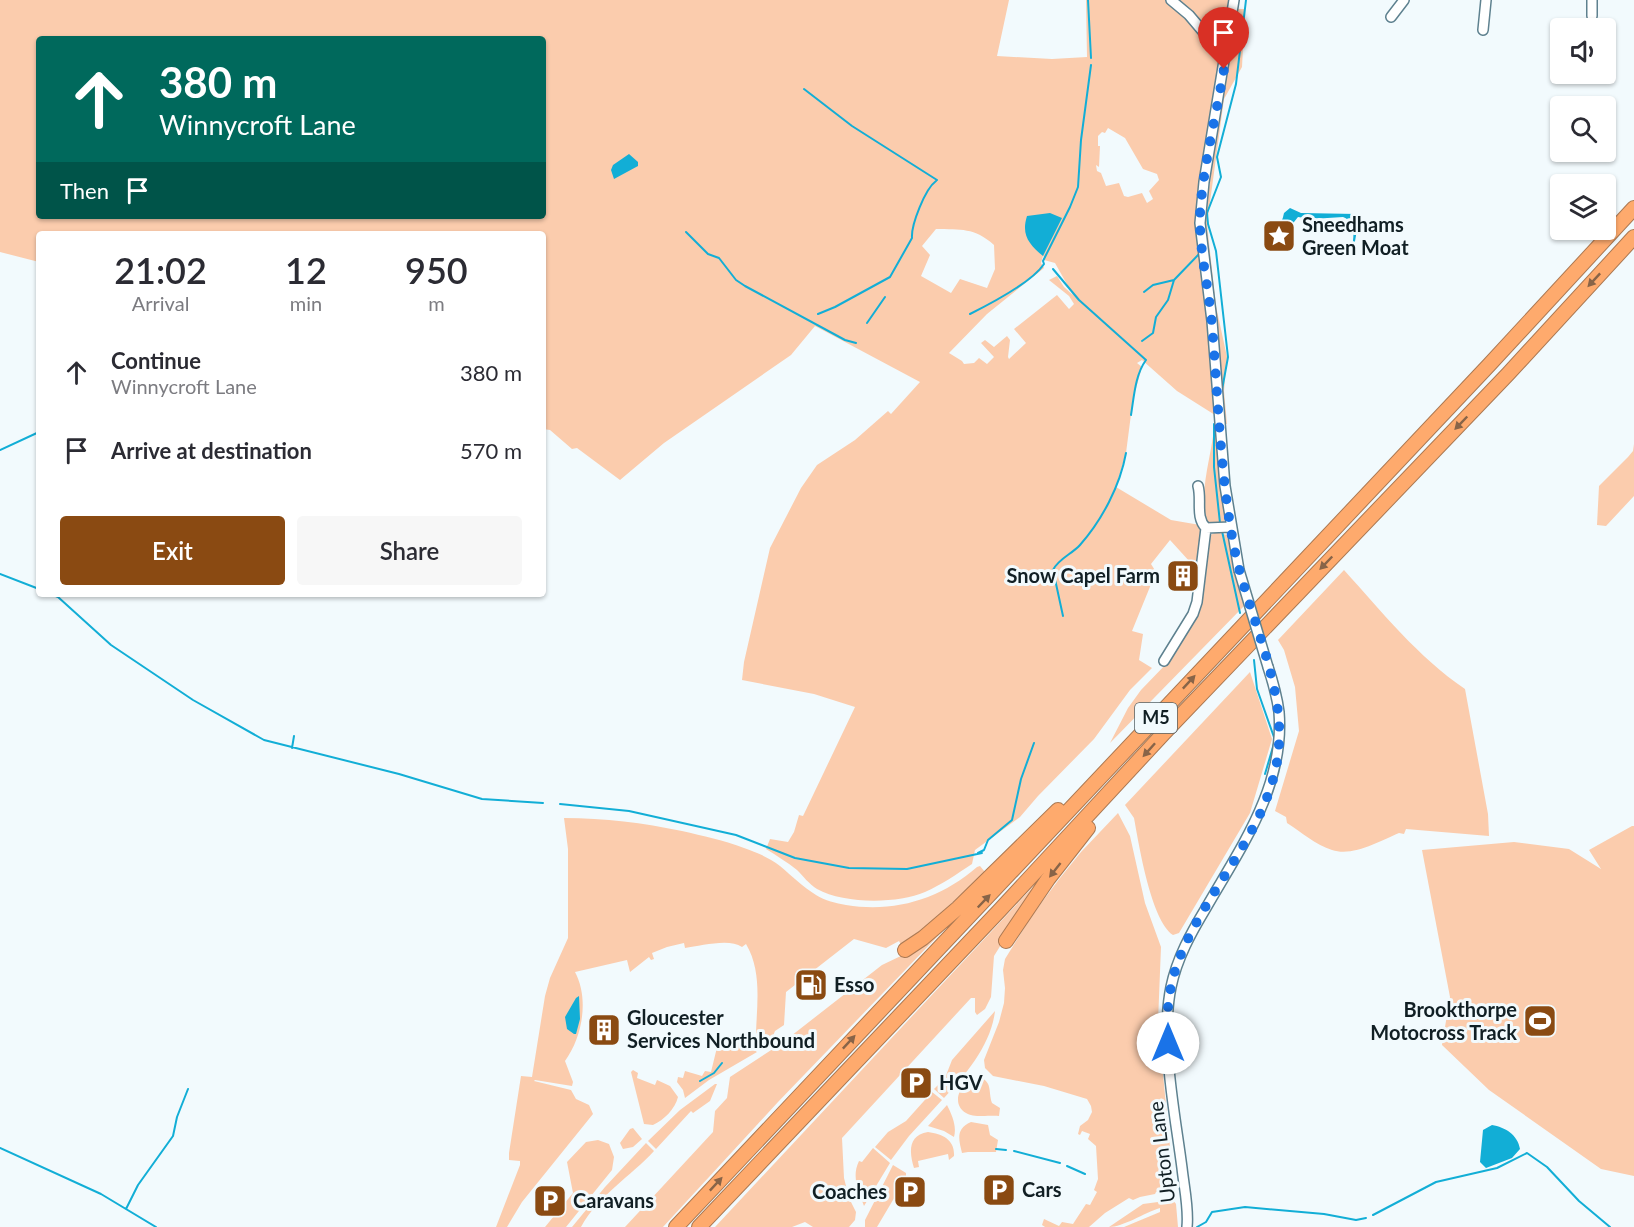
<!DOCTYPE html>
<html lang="en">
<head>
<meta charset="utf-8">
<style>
  body { margin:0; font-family:Lato,sans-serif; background:#f7f7f7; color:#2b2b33; height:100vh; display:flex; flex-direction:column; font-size:22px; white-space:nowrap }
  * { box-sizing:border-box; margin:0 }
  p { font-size:20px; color:#7c7c81 }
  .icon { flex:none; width:33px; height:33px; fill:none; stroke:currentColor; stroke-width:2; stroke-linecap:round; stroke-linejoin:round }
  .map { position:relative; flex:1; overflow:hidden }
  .details { position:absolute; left:36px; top:231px; width:510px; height:366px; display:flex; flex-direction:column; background:#fff; border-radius:6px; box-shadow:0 2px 4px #0004 }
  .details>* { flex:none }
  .hud { position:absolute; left:36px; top:36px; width:510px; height:183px; border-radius:6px; box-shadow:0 2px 4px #0004; background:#00695c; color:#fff; overflow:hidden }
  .fabs { position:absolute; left:1550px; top:18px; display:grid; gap:12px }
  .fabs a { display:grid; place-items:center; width:66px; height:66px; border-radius:6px; background:#fff; box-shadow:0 2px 4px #0004; font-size:30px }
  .pin { position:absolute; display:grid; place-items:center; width:51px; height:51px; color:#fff; margin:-62px -26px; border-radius:50% 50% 50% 0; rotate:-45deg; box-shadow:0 0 6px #0007 }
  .pin .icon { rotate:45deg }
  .me { position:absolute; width:66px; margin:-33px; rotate:0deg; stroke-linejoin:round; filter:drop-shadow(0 0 4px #0008) }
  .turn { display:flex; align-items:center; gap:21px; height:126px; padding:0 24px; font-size:27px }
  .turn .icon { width:78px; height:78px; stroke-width:2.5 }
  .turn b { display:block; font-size:42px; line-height:51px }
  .then { display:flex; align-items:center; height:57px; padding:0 24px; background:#0003; gap:12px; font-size:22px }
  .eta { display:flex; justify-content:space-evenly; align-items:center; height:102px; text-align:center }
  .eta b { font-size:36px; font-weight:600; line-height:42px }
  .action { display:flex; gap:12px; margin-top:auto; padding:12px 24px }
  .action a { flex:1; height:69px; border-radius:6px; background:#8a4a12; color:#fff; font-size:24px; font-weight:600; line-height:69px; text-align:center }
  .action a+a { background:#f7f7f7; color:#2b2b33 }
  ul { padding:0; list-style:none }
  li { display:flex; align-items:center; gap:18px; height:78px; padding:0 24px }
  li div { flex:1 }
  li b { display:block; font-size:22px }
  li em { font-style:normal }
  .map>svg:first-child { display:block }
  .green { fill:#fbccad; fill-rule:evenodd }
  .water { fill:#12aed6 }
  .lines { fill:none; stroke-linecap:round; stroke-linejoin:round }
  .stream { stroke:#12aed6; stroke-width:2 }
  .minor-casing { stroke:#5e818f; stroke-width:12 }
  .highway-casing { stroke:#ab7953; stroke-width:16 }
  .minor { stroke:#fff; stroke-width:9 }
  .highway { stroke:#feaa6d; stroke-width:14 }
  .minor-bridge-casing { stroke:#5e818f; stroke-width:12; stroke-linecap:butt }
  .minor-bridge { stroke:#fff; stroke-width:9 }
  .oneway { fill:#886448 }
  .route { stroke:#1a73e8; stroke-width:10; stroke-dasharray:0 18 }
  .labels { text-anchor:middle; stroke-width:6; stroke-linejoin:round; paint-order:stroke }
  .shield { fill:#f2fafd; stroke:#546165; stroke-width:1.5 }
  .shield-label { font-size:18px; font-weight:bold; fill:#111f24 }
  .poi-label { font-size:20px; font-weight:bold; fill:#111f24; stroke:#f2fafd; text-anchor:start }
  .street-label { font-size:20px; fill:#111f24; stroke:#f2fafd }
</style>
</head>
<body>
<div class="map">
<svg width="1634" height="1227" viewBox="0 0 1634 1227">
  <rect width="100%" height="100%" fill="#f2fafd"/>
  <path class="green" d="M0,0H1009L997,56L1052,59L1087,57L1086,0H1167L1181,12L1220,57H1222L1201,191L1226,518L1223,523L1207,526C1197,489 1214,453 1215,415L1177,391L1142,360L1137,363L1142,367L1133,399L1126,453L1116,487L1171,520L1200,525C1204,541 1202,558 1193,572L1190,562L1170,540L1151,564L1156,572L1132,631L1143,634L1139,660L1152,668L1130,690L1094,739L1038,796L1020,817L975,850L972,864C957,874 941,885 925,892C897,904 844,904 817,889C809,884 803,876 797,870C787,862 777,856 766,849L770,839L788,842L794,832L799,815L803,816L804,814L855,707L814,694L742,680L744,662L770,548L801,488L817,465L855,440L888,411L891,414L920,382L815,326L791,355L664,443L620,480L577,448L572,449L550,430L543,429V234H39V262L0,252ZM39,39H543V216H39ZM1108,128L1125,138L1143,169L1157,174L1159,180L1149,191L1153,199L1147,203L1142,193L1128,197L1124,196L1119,183L1106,186L1101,173L1097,171L1096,165L1099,167L1100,146H1098V136L1102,132L1105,133ZM936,229C961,230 974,227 994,245L995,269L987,288L960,279L951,293L921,276L930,255L922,246ZM1043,256L1045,258L1044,260L1055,263L1073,295L1064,287L1057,276L1049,280L1069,296L1074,304L1069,309L1057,295L1014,329L1026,343L1009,359L1008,357L1010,340L1007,336L994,347L985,340L981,343L994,357L987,364L979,358L974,363L964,364L962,361L949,353L987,314L1044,268L1041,263Z
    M1174,0H1229L1224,42L1219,45Z
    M1234,9H1245L1242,67L1224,99L1207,224L1216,306L1227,357L1224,391L1227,424L1223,423L1204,224Z
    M1634,444V496L1606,526L1597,525L1599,486L1628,457L1633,451Z
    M1216,532L1227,535L1244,606L1110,743L1128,708L1141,690L1168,662L1189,625L1209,536Z
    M1344,570C1382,612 1418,657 1465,689L1488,814L1489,836L1406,829L1404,834L1399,833C1380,841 1353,857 1332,850C1316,845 1301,832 1287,823L1286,817L1275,811L1299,731L1295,687L1284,650L1278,640Z
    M1250,672L1272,739L1250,813L1179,933L1173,935C1151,920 1139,845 1134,818L1125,805Z
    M1118,813L1130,836L1145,903L1161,947L1158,1022L1174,1189L1156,1192L1155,1194L1140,1197L1133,1200L1129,1198L1105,1213L1089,1227H1045L1042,1225L1044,1219L1059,1226L1062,1222L1073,1224L1086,1204L1090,1205L1097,1192L1094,1190L1098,1179L1096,1146L1088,1139L1090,1134L1082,1131L1080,1135L1078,1134L1080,1126L1088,1120L1092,1112L1091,1106L1087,1099L1044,1086L993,1076L985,1068L984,1060L999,1022L1004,1003L1005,988L1003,970L1005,959L1033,914L1060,878L1081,852Z
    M564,818C605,818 643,823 682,831C703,836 724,840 744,848C756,852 770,858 780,866C792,876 803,887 816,895C825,901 836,903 846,905C895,913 940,899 977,867L980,866L985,872L922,931L901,945L899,941L886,948L854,939L786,992L784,1025L775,1031L773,1036L764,1037L756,1033C757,1003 762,971 746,944L742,947C729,938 701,946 685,948L684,943L667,947L652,953L654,959L651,960L649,957L630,972L627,960L575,972C589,998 583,1036 565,1061L573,1082L572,1086L535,1080L534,1081L571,1090L576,1099L589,1105L593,1114L522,1202L507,1227H496L520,1165V1161L509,1160V1153L521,1076L532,1077L545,996L550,978L568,938V849Z
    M1632,826H1634V1176L1601,1169L1489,1090L1442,1045L1450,997L1422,850L1514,842L1569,849L1601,869L1589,850Z
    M1045,874L994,956L991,997L985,1009L977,1015L975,1012V998H971L842,1138L844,1178L849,1198L856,1212L855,1220L849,1227H813L805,1222L792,1227H715Z
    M962,911L778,1102L663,1227H625L713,1132L715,1111L727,1098L730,1077L782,1043L882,965L905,954Z
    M995,1011C991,1045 966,1074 944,1098L934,1089L945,1078L952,1060Z
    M720,1035L738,1039L757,1052L709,1080L685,1098L683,1090L677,1082L678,1077L683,1078L685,1071L702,1076L705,1071L711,1072Z
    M633,1070L638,1073L637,1078L655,1085L657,1080L670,1086L678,1097C675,1109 664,1120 653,1125L644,1124L631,1072Z
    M978,1077C993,1081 988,1091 992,1103L1000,1108L999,1116C990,1115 973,1118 966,1113C949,1103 962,1079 978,1077Z
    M715,1084H717L710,1101L693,1113L691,1111L656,1149L648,1141L680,1110Z
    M932,1092L942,1100L909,1136L891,1160L875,1147L888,1132L906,1121Z
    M947,1105C952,1115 957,1126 954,1137L944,1131L928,1126Z
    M971,1122L988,1125L990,1135L998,1140L996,1152H968L962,1153C959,1140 955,1129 971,1122Z
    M633,1128L642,1139L633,1147L623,1149L620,1143L630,1129Z
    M928,1132C943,1134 955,1140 954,1156L949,1160L948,1154L918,1161L919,1167L914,1168C909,1152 908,1135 928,1132Z
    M598,1140L609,1144L614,1157L612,1170L566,1227H545L573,1193L567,1162L586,1142Z
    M646,1143L654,1151C631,1176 598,1196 581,1227H572L605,1187Z
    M873,1148L890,1163L864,1206C859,1191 851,1177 859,1161L862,1162Z
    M893,1165L906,1173V1178L877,1227H865V1220Z
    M1173,1200L1176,1204L1178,1227H1124L1160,1212V1208C1144,1213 1123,1227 1109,1227L1143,1204Z"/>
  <path class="water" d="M629,154L638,162V166L614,179L611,170L613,165Z
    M1290,208L1301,213L1357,214L1358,224L1354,247H1352C1354,235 1356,222 1343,217L1312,219L1298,217L1286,232L1281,245L1272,250C1271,236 1282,226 1284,213Z
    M1050,213L1062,218L1043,256C1029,244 1021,235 1027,216Z
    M579,996L580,1019L576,1034H574L567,1029L565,1017L576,998Z
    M1492,1125C1505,1127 1518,1135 1520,1149L1512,1158L1486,1168L1480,1162L1483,1130Z"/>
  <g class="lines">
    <path class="stream" d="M1088,0L1091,58
      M804,89L852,126L937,180
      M686,232L708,254L719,258L736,280L745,286L845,340L856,343
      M1053,269L1079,300L1146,360C1135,375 1134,397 1131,415
      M1144,292L1153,285L1174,280L1200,253
      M818,314L835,307L890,277L912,238C911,225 925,189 936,181
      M970,314C990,304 1032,282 1044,264L1043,261L1070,207L1078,187L1081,140L1091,65
      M867,323L885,297
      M1142,341L1153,333L1156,317L1168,300L1174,280
      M1222,390L1228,357L1216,251L1208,224L1207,213L1221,177L1217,157L1236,84L1246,0
      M1214,424V467L1220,523
      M0,450L39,432
      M1222,531L1240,613
      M0,574L39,589
      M51,594L58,597L111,645L193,700L264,740L399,774L482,799L543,803
      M1063,616L1053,570C1058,559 1072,554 1080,545C1102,520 1120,486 1126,453
      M1254,660L1257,689L1275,740L1265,774
      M292,748L294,736
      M560,804L629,811L736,835L795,858L849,868L907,869L982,853
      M978,853L984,850L988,840L1012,820L1021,779L1034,743
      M700,1081L714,1073L722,1063
      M0,1148L101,1194L156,1227
      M996,1149L1006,1150
      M1014,1151L1060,1163
      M1067,1166L1085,1174
      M126,1209L138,1185L173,1136L177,1117L188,1089
      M1373,1215L1436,1182L1497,1168L1527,1153L1547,1167L1579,1201L1610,1227
      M1197,1227L1206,1222L1212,1212L1245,1207L1324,1214L1356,1220L1366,1218"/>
    <defs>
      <path id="minor" d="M1171,0L1189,15L1217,48L1226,51
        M1234,0L1204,182L1200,223L1212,321L1225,486L1239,570
        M1592,0V16
        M1391,17L1404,0
        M1483,30L1486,0
        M1206,528L1231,527
        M1164,661L1193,614L1197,602L1206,528C1195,517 1202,500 1198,486
        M1187,1227C1189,1208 1184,1187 1182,1168C1175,1113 1160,1041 1171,987C1177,958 1191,933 1206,908C1241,847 1285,786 1279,712C1277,697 1273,682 1268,667"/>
      <path id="highway" d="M1006,941L1048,879L1088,828
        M905,950L923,938L958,908L1058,810
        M676,1227L1489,365L1634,208
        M699,1227L999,911L1164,733L1508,374L1634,237"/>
    </defs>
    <use href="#minor" class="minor-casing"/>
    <use href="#highway" class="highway-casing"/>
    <use href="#minor" class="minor"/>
    <use href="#highway" class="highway"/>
    <defs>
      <path id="minor-bridge" d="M1239,570L1268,667"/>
    </defs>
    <use href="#minor-bridge" class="minor-bridge-casing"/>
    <use href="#minor-bridge" class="minor-bridge"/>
  </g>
  <defs><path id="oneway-solid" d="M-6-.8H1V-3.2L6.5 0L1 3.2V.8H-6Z" transform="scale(1.5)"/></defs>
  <g class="oneway">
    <use href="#oneway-solid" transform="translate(1594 280) rotate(133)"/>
    <use href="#oneway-solid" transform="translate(1461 423) rotate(134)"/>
    <use href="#oneway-solid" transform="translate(1326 563) rotate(134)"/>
    <use href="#oneway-solid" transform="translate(1189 682) rotate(-47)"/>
    <use href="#oneway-solid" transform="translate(1149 750) rotate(132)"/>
    <use href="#oneway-solid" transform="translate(1055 870) rotate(128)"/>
    <use href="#oneway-solid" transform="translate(984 901) rotate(-46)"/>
    <use href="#oneway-solid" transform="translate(849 1042) rotate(-47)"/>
    <use href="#oneway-solid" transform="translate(716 1184) rotate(-47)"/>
  </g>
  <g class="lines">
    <path class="route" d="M1168,1043C1166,1017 1168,992 1176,968C1202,890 1274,829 1279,744C1283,677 1245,608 1233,542C1220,471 1218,397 1212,325C1209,288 1199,252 1200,214C1203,166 1216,117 1224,69"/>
  </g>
  <defs>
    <symbol id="sight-square" viewBox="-11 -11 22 22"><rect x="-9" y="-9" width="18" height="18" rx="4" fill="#8a4a12" stroke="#f2fafd"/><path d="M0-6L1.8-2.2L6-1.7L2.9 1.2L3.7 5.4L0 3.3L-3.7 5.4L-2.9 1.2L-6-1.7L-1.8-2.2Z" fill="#fff"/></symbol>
    <symbol id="building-square" viewBox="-11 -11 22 22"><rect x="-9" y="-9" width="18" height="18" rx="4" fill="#8a4a12" stroke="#f2fafd"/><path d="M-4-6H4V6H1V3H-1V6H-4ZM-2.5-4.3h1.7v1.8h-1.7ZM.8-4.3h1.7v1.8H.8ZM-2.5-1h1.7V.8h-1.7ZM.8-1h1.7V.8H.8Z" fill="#fff"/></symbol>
    <symbol id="fuel-square" viewBox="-11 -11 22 22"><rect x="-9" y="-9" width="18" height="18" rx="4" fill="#8a4a12" stroke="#f2fafd"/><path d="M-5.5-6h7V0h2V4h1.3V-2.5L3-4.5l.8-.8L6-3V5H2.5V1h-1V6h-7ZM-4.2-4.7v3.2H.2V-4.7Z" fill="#fff"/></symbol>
    <symbol id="stadium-square" viewBox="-11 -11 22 22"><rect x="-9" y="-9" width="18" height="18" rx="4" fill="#8a4a12" stroke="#f2fafd"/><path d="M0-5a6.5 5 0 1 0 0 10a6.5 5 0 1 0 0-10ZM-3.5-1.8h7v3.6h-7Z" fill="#fff"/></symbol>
    <symbol id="parking-square" viewBox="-11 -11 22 22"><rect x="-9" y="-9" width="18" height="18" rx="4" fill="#8a4a12" stroke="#f2fafd"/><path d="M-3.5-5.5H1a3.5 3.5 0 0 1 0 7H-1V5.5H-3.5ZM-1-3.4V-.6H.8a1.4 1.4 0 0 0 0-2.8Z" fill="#fff"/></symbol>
  </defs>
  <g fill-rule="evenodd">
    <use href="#sight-square" x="1260" y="217" width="38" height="38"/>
    <use href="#building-square" x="1164" y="557" width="38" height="38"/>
    <use href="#fuel-square" x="792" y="966" width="38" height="38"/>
    <use href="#stadium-square" x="1521" y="1002" width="38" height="38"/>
    <use href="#building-square" x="585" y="1011" width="38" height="38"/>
    <use href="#parking-square" x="897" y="1064" width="38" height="38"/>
    <use href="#parking-square" x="980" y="1171" width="38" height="38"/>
    <use href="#parking-square" x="891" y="1173" width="38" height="38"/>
    <use href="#parking-square" x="531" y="1182" width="38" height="38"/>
  </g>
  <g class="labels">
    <rect class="shield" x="1135" y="703" width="42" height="30" rx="4.5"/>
    <g class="shield-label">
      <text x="1156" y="724">M5</text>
    </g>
    <g class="poi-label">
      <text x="1302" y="232">Sneedhams<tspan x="1302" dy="23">Green Moat</tspan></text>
      <text x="1160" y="583" text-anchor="end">Snow Capel Farm</text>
      <text x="834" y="992">Esso</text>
      <text x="1517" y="1017" text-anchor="end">Brookthorpe<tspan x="1517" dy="23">Motocross Track</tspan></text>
      <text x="627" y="1025">Gloucester<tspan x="627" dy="23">Services Northbound</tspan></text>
      <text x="939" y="1090">HGV</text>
      <text x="1022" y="1197">Cars</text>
      <text x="887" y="1199" text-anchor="end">Coaches</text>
      <text x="573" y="1208">Caravans</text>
    </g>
    <g class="street-label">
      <text transform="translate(1162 1152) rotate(-97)" y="7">Upton Lane</text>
    </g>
  </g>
</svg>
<div class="fabs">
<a><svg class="icon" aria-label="sound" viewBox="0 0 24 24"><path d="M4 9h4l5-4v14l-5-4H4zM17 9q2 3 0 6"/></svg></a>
<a><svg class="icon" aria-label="search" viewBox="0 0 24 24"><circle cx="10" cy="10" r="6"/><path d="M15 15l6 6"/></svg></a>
<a><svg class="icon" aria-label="layers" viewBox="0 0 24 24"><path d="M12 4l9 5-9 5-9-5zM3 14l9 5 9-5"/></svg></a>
</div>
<div class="pin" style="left:1224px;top:69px;background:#d93025"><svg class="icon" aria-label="arrive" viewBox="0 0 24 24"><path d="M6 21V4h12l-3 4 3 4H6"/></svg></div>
<svg class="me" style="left:1168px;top:1043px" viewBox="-20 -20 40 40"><circle r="19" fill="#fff"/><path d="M0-13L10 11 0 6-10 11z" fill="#1a73e8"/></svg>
<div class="hud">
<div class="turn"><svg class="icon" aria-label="ahead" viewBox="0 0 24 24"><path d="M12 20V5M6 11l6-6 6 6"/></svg><div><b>380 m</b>Winnycroft Lane</div></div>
<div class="then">Then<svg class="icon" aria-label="arrive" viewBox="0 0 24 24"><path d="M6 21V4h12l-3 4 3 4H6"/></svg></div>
</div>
<section class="details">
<div class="eta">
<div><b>21:02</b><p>Arrival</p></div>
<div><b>12</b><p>min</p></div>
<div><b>950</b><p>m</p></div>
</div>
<ul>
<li><svg class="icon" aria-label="ahead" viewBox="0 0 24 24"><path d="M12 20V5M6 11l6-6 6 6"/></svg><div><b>Continue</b><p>Winnycroft Lane</p></div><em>380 m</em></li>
<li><svg class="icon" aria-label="arrive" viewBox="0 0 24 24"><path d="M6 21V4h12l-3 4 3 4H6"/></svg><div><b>Arrive at destination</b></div><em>570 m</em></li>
</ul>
<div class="action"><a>Exit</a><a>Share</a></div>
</section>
</div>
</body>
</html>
